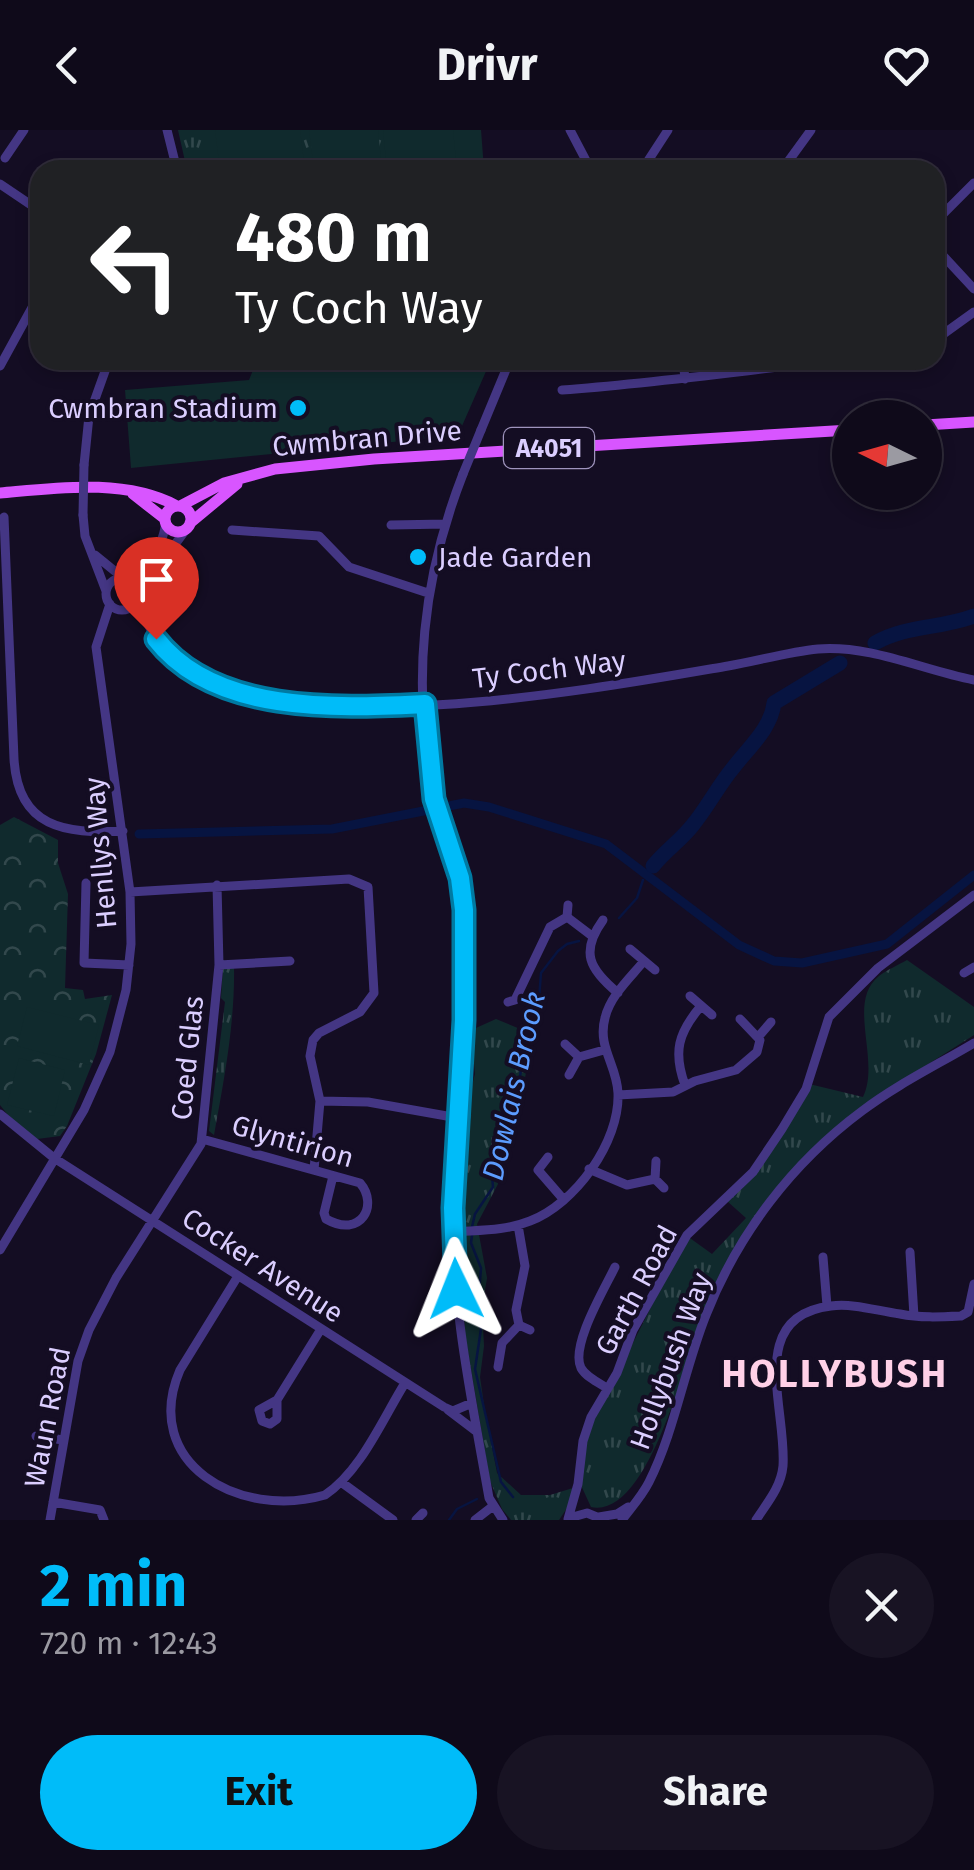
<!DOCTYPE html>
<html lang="en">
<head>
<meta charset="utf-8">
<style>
  body { margin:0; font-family:"Fira Sans",sans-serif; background:#181323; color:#f1f3f6; height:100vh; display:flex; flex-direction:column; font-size:38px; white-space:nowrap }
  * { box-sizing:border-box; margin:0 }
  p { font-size:32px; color:#9b9aa2 }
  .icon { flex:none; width:55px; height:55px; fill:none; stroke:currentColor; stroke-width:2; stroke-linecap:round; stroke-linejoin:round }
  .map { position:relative; height:1390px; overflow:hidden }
  .panel { display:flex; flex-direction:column; background:#0f0a1a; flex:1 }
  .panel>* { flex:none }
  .hud { position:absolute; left:30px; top:30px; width:915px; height:210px; border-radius:30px; box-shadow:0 5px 15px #0003,0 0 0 2px #2f2b39; background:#202124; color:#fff; overflow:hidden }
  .needle { width:65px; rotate:275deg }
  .controls { position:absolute; left:832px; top:270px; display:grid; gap:20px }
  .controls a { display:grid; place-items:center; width:110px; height:110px; border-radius:50%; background:#0f0a1a; box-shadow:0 5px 15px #0003,0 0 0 2px #2f2b39; font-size:50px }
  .pin { position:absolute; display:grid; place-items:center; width:85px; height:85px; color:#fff; margin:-102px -42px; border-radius:50% 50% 50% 0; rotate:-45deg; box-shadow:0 0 10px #0007 }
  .pin .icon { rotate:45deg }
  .me { position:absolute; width:110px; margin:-55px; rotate:358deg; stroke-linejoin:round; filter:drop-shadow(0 0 8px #0008) }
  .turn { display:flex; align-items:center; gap:35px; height:210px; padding:0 40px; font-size:45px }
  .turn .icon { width:130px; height:130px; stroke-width:2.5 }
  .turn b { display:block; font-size:70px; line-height:85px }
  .round { display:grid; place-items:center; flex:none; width:105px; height:105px; border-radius:52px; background:#181323 }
  .overview { display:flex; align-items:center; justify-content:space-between; height:170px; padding:0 40px }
  h1 { font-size:60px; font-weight:700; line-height:75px; color:#00bcf9 }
  .cta { display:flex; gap:20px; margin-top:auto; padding:20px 40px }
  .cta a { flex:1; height:115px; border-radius:60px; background:#00bcf9; color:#111; font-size:40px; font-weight:700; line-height:115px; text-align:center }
  .cta a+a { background:#181323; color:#f1f3f6 }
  header { display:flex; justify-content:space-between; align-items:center; height:130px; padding:0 40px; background:#0f0a1a; font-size:45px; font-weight:700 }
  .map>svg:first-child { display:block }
  .grass { fill:url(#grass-tufts) }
  .park { fill:url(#park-crowns) }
  .pitch { fill:#102a2d }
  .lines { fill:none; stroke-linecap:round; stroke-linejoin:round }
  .stream { stroke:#071441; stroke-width:2.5 }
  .canal { stroke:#071441; stroke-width:9 }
  .river { stroke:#071441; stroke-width:15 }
  .minor { stroke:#443684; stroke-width:9 }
  .major { stroke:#d855ff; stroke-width:11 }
  .minor-bridge { stroke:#443684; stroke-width:9 }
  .route-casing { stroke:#007aa2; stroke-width:25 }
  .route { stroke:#00bcf9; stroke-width:18 }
  .poi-dot { fill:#00bcf9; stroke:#140d23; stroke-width:4 }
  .labels { text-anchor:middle; stroke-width:8; stroke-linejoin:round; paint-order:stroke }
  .shield { fill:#140d23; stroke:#9f94bd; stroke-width:2.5 }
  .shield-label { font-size:25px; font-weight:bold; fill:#dbceff }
  .poi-label { font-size:28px; fill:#dbceff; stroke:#140d23; text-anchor:end }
  .street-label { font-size:28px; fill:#dbceff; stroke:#140d23 }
  .water-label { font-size:30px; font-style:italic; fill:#5c9cff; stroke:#140d23 }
  .district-label { font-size:38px; font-weight:bold; letter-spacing:2.5px; fill:#ffd0e7; stroke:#140d23 }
</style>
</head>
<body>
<header><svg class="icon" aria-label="back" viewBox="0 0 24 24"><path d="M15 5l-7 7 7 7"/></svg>Drivr<svg class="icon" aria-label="heart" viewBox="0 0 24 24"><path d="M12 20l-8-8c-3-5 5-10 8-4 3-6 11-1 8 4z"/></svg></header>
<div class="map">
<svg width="974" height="1390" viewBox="0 0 974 1390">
  <defs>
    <pattern id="grass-tufts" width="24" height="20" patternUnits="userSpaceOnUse" patternTransform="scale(2.5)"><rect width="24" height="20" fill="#102a2d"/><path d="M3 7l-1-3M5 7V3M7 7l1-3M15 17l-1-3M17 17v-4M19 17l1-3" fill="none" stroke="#32484c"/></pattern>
    <pattern id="park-crowns" width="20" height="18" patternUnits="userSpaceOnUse" patternTransform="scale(2.5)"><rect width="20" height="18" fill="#102a2d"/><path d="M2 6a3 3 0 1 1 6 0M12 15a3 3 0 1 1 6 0" fill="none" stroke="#32484c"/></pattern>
  </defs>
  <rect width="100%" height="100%" fill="#140d23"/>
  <path class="grass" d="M178,0H481L484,40H187Z
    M907,830L974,877V905C848,985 768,1032 706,1175C689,1214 651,1390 591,1377L580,1353L589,1300L687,1106L712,1124L746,1088L727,1071L776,1006L805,953L863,967C881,930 846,872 879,846C887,840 898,835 907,830Z
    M223,837H234C235,893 224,950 214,1005L209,1001L225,872L221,868Z
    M496,889L532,904L522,967L496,1018L498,1054L477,1094L487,1148L482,1178L484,1216L480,1247L484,1275L497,1343L521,1365H550L573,1358L571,1372L559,1390H511L502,1379L490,1351L465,1204L461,1122L468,970L475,944L472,913L476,898Z"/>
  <path class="park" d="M14,687L58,710V733L68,764L65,858L83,860L85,869L112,865L96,924L67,996L60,1006L37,1009L12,990L0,975V695Z"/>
  <path class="pitch" d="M215,0H300L305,40H220Z
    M309,0H378L382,40H314Z
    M383,0H453L457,40H387Z
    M257,230H491L462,296L453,306L131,338L125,260L249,250Z
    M27,877L99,895L89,935L17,916Z
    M19,928L65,940L54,986L7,975Z"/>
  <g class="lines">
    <path class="stream" d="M619,788L637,768L643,750
      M472,1097L475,1084L493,1057L491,1033L498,1005L515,981L527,899L539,869L541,843L558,821L567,814L579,811
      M472,1105L471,1113L481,1138L477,1189L481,1199L475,1239L501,1352L513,1367
      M449,1390L457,1379L477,1369"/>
    <path class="canal" d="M139,704L332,699L464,673L489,677L606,714L739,815L774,831L802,833L887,814L974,745"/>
    <path class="river" d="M875,513C907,495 939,499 974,486
      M653,736C665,721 680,711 692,696C707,678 718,656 733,638C748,618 771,599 774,573L840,533"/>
    <path class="minor" d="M167,0L177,40
      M570,0L591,40
      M5,28L24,0
      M642,40L668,0
      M782,40L811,0
      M0,54L40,81
      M935,69L947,80
      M935,92L974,53
      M935,117L974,159
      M935,210L974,182
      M683,230L685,249
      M0,236L40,163
      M562,260C656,253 748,240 841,230
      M481,300L510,230
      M84,335L89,286L109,230
      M463,344C422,449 412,552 433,664C441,704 461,739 464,780C470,879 456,977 453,1076C451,1175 472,1271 489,1368L503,1390
      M83,385L85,406L106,461
      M4,387L14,629C18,698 65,704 123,701
      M391,395L446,394
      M232,400L319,406L349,437L428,463
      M95,425L122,447
      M106 464a16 16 0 1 1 32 0a16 16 0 1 1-32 0Z
      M126,448C151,434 161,421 166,393
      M138,465L187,398
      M137,468C147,498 162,522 189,540C299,614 600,558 728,536C758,531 788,522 818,519C872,515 922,540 974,550
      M86,753L84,833L129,835
      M130,762L349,749L368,757L374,863L360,882L319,903L313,910L310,926L320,971L314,1040
      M567,787L592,806
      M603,790C580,822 589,839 618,863
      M630,819L655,840
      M219,835L290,831
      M964,843L974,837
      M690,866L712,885
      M508,872L515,870L550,797L567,787L568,775
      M759,906L771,892
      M565,914L579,927
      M569,945L579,927L604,920
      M685,955C673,922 678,903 701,876
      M618,965L673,962L695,951L736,940L757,922L760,910L740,889
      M320,971L368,972L458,988
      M0,984L54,1028L444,1277L453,1281L472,1273
      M202,1009L360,1053C379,1075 361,1109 326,1089L324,1083L333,1046
      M548,1027L538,1040L564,1070
      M656,1031L655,1049L664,1058
      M589,1039L627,1055L655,1049
      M518,1095L525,1136L516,1180L519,1195L530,1200
      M454,1102C480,1100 505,1101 530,1091C575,1074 620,1012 618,963C617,935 597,917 605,888C610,866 630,848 644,831
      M0,1120L84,980L110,922L126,860L131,814L130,762L96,517L110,474
      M910,1122L914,1186
      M823,1127L827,1176
      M238,1146L180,1240C140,1333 239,1390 325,1365C361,1341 382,1290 405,1253
      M498,1237L502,1213L519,1195
      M607,1258C599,1253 586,1247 581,1238C570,1216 605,1158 615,1137
      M277,1270V1289L270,1294L262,1291L259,1280L277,1270L321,1199
      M448,1280L477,1302
      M36,1306L63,1310
      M341,1352L393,1390
      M53,1372L100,1380L104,1390
      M599,1387L617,1384L628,1377
      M569,1388L587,1383L604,1390
      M568,1389L578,1354L583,1311L591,1287L617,1243L633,1200L687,1105L753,1042L782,999L806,959L829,887L878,838L974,765
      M50,1390L78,1231L89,1200L116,1148L201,1014L219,835L217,755
      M416,1390L423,1383
      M475,1390L493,1376
      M622,1390C631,1378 642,1366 649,1352C675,1300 684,1240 706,1185C738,1104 792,1033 862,981C896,955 937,935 974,913
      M756,1390C767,1373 781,1357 783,1336C787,1279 745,1186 831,1176C854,1173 877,1181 900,1184C920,1188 940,1187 961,1186L968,1182L974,1154"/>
    <path class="major" d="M925,295L974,292
      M0,363C56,358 125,348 177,376
      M133,364L165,389
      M180,376L224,353L275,339L374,329L850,300
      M165 389a13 13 0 1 1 26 0a13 13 0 1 1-26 0Z
      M190,393L237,354"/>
    <path class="minor-bridge" d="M463,344L481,300
      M83,385L84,335"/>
  </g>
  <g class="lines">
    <defs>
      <path id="route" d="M156,509C215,585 339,578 425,574L434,669L460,748L464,780V890L453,1078L456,1159"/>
    </defs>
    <use href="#route" class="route-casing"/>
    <use href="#route" class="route"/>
  </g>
  <g class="poi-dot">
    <circle cx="298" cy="278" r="10"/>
    <circle cx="418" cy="427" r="10"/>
  </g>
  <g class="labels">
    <rect class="shield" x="504" y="298" width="90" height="40" rx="8"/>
    <g class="shield-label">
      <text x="549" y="327">A4051</text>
    </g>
    <g class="poi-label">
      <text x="278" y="288">Cwmbran Stadium</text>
      <text x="438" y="437" text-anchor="start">Jade Garden</text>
    </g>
    <g class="street-label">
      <text transform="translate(367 308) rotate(-5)" y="10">Cwmbran Drive</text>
      <text transform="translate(549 539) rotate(-7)" y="10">Ty Coch Way</text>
      <text transform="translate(100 723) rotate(-95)" y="10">Henllys Way</text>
      <text transform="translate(187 928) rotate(-84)" y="10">Coed Glas</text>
      <text transform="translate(293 1011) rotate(16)" y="10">Glyntirion</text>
      <text transform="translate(263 1135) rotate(33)" y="10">Cocker Avenue</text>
      <text transform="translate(636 1160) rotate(-62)" y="10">Garth Road</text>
      <text transform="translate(670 1231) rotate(-70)" y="10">Hollybush Way</text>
      <text transform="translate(47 1287) rotate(-79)" y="10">Waun Road</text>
    </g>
    <g class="water-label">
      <text transform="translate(514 956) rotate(-77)" y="10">Dowlais Brook</text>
    </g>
    <g class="district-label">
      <text x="835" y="1257">HOLLYBUSH</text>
    </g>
  </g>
</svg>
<div class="controls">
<a><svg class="needle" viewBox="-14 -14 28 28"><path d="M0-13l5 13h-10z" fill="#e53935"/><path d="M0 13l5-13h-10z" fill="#9b9aa2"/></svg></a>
</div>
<div class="pin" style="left:156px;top:509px;background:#d93025"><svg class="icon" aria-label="arrive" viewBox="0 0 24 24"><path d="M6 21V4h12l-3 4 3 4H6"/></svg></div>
<svg class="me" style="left:456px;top:1159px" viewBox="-20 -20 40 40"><path d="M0-17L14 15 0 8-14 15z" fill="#00bcf9" stroke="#fff" stroke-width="4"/></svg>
<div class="hud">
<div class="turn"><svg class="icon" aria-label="left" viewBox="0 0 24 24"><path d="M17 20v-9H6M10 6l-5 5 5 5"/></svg><div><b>480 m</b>Ty Coch Way</div></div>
</div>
</div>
<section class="panel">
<div class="overview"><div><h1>2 min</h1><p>720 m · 12:43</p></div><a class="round"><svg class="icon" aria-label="close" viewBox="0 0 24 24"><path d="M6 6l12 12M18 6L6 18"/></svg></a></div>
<div class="cta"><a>Exit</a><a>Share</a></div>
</section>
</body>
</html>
